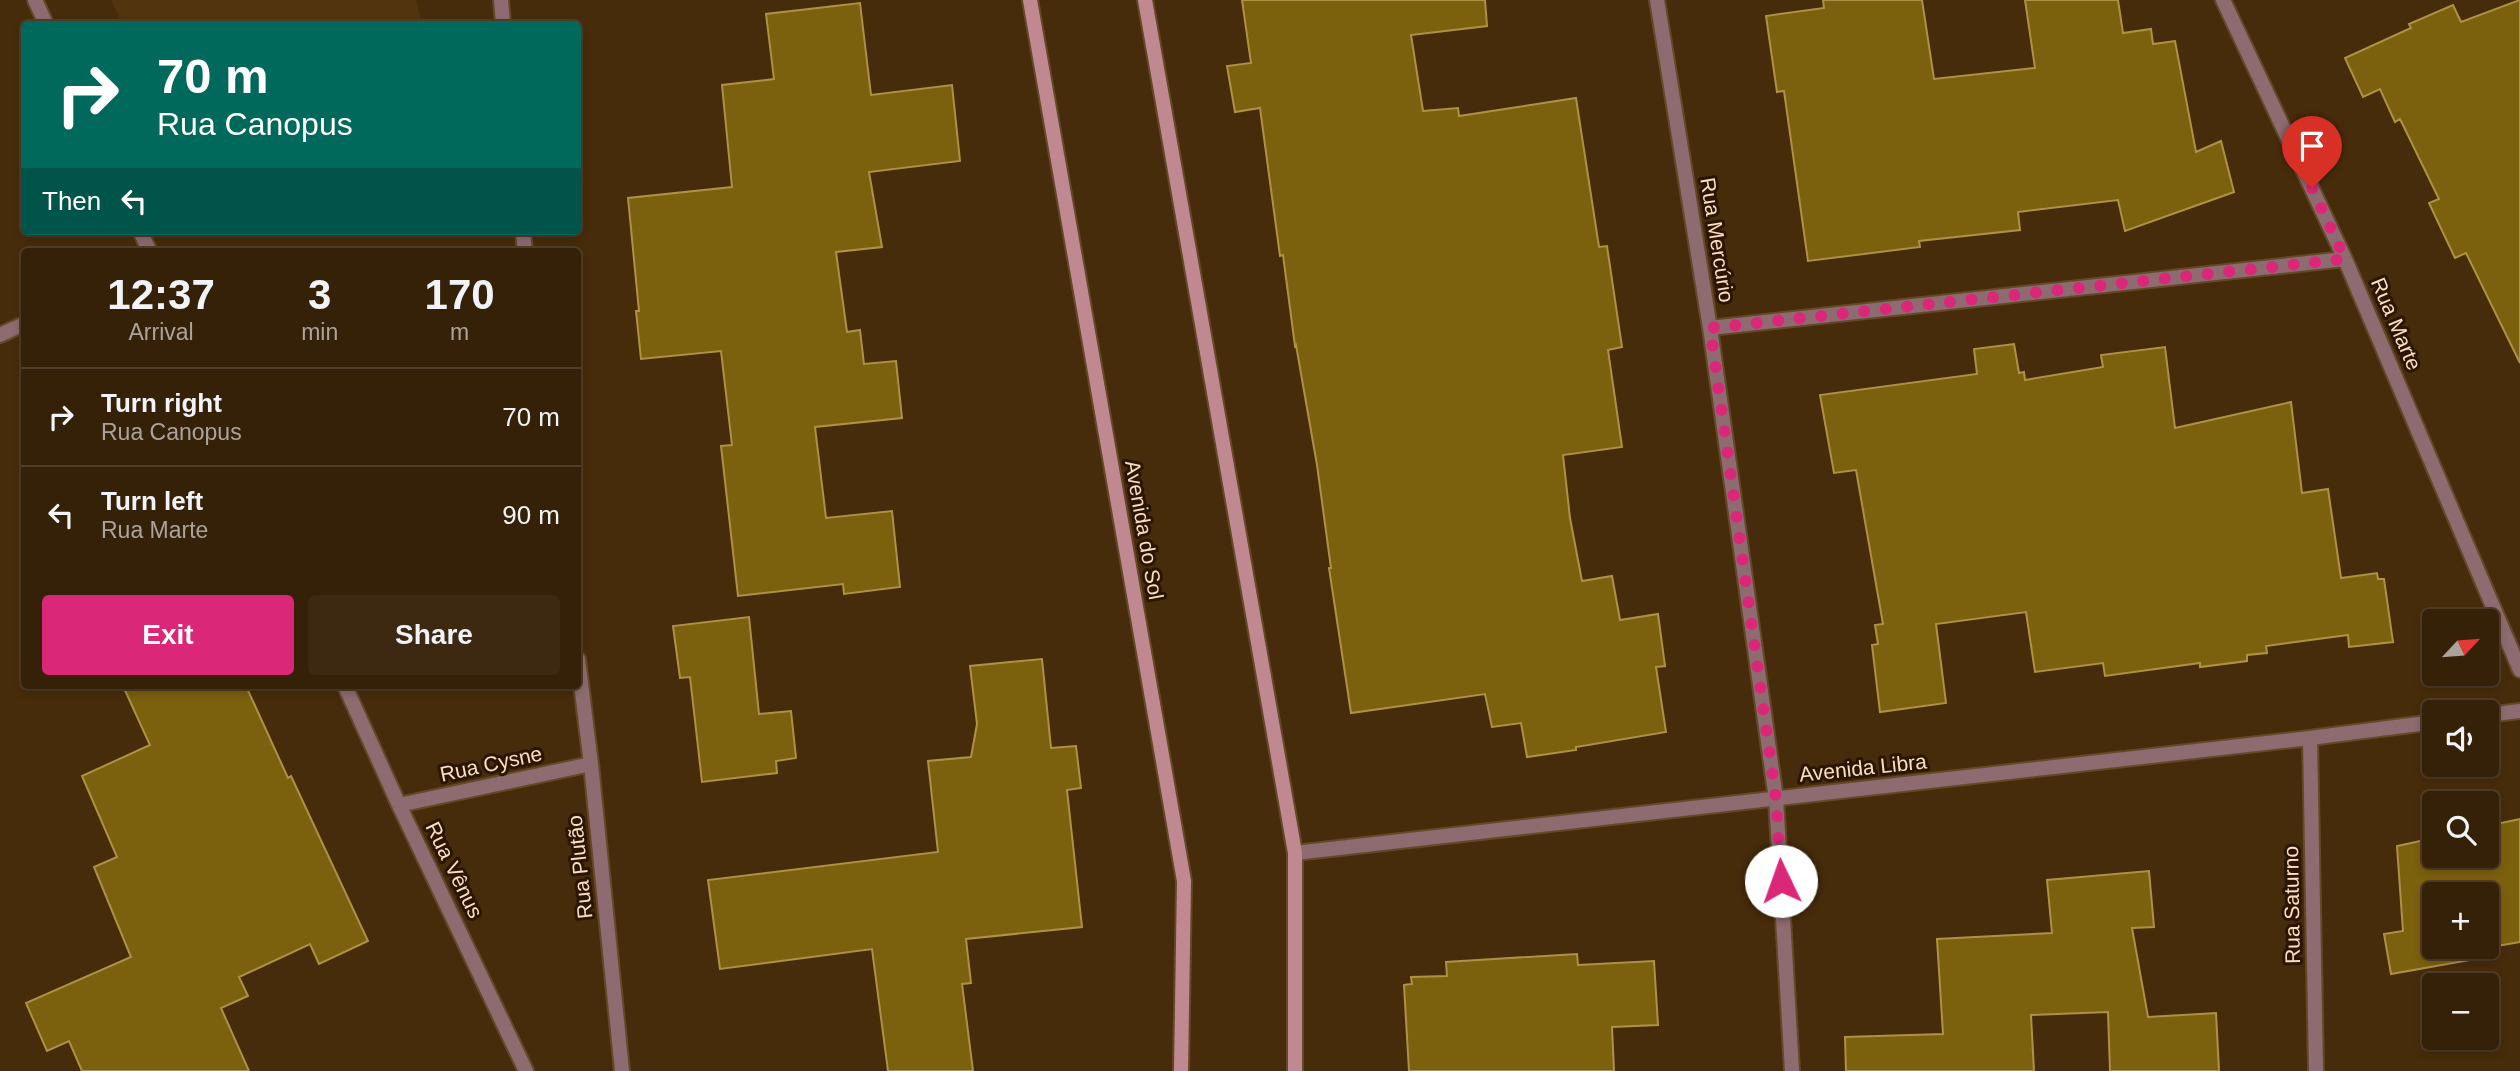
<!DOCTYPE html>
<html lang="en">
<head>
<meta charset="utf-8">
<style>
  body { margin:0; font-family:Arial,sans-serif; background:#3d2912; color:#f1f3f6; height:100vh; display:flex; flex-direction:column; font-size:26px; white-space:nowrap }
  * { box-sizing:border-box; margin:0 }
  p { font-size:23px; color:#aaa39c }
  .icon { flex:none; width:38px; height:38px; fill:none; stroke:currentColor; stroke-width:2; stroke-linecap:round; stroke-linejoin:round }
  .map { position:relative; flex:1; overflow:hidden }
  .details { position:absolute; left:21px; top:248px; width:560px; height:441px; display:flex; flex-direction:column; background:#352108; border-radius:7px; box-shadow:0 4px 10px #0003,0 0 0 2px #4f3e29 }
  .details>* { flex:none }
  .banner { position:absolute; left:21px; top:21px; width:560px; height:214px; border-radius:7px; box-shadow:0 4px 10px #0003,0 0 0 2px #4f3e29; background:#00695c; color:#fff; overflow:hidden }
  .needle { width:46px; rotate:64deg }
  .controls { position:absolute; left:2422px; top:609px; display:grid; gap:14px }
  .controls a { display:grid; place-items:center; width:77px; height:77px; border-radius:7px; background:#352108; box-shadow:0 4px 10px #0003,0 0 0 2px #4f3e29; font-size:35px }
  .pin { position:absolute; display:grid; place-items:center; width:60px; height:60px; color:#fff; margin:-72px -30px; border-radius:50% 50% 50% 0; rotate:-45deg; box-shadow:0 0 7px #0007 }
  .pin .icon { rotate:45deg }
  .me { position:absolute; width:77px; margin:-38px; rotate:357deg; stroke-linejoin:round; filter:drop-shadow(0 0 5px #0008) }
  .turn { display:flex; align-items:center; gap:24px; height:147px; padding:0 21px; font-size:32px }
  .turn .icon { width:91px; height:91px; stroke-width:2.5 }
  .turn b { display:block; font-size:49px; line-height:60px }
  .then { display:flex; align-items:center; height:66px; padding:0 21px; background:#0003; gap:14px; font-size:26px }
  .eta { display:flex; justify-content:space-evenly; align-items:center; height:119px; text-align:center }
  .eta b { font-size:42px; font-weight:700; line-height:49px }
  .cta { display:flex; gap:14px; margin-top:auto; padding:14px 21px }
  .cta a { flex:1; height:80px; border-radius:7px; background:#db2777; color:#fff; font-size:28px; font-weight:700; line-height:80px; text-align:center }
  .cta a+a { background:#3d2912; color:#f1f3f6 }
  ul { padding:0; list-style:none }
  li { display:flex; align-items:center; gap:21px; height:98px; padding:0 21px; border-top:2px solid #4f3e29 }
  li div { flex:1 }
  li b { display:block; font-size:26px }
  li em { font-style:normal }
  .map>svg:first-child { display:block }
  .built { fill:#52350f }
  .building { fill:#7b600e; stroke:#ad9146; stroke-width:2; fill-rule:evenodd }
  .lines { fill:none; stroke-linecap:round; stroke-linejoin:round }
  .street-casing { stroke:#644828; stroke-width:18 }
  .secondary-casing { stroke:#644828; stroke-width:18 }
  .street { stroke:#8d6b70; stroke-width:14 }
  .secondary { stroke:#c08992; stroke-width:14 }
  .route { stroke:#db2777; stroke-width:12; stroke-dasharray:0 21.6 }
  .labels { text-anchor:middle; stroke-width:6; stroke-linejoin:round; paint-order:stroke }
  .street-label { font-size:21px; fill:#fadec1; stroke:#291500 }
</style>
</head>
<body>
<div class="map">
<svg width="2520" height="1071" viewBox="0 0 2520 1071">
  <rect width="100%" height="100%" fill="#472c0b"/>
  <path class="built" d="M111,0H416L422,24H122Z"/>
  <path class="building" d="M1242,0H1485L1487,26L1411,35L1423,111L1458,108L1459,116L1576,98L1599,247L1607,246L1622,347L1608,350L1622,447L1563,455L1570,518L1582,581L1612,576L1620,620L1658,614L1665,666L1656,667L1666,732L1576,747V750L1527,757L1521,723L1492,727L1485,694L1351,713L1329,568H1331L1317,465L1296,345L1295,346L1283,255L1280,256L1260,108L1235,112L1227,66L1251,63Z
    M1823,0H1922L1934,79L2035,68L2025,0H2118L2123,33L2151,29L2153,44L2175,41L2196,152L2221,141L2234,192L2125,231L2118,200L2018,212L2020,230L1919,241L1920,247L1808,261L1784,91L1777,92L1766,16L1824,8Z
    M2520,0V363L2466,253L2455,258L2429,203L2439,199L2400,119L2395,122L2380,89L2363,97L2345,58L2411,28L2409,24L2453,5L2461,22Z
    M860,3L871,95L952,85L960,161L869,172L882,247L836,252L847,332L860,330L864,364L896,361L902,418L815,427L826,518L892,511L900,587L844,594L843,584L738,596L721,446L732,445L721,351L641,359L636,311H639L628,198L732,187L722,85L774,79L766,14Z
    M2014,344L2019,373L2024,372L2025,380L2103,367L2101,355L2165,347L2175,428L2291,402L2302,493L2328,489L2341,578L2377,573L2378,579H2384L2393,642L2349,647L2348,635L2266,646L2267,653L2247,655V661L2200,667V663L2105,676L2103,663L2035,672L2026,612L1936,624L1946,703L1880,712L1872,645L1878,644L1875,625L1883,624L1856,470L1834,473L1820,395L1977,374L1974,349Z
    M749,617L759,714L791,711L796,758L776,761L777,773L702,782L690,677L680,678L673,626Z
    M1042,659L1051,748L1076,746L1081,788L1067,790L1082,927L966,939L971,983L962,984L973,1071H888L872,949L720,969L708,880L938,852L928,761L971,757L977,724L970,666Z
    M123,686H246L288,778L291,776L368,941L319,964L310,944L239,977L248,996L221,1008L249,1071H82L69,1041L47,1051L26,1003L131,957L94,867L117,857L82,776L150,745Z
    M2520,819V942L2468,951L2470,960L2391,974L2384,934L2403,931L2397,846L2434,838V856H2487V826ZM2434,894H2487V947H2434Z
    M2149,871L2154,927L2132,928L2148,1017L2216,1013L2219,1071H2110L2108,1012L2031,1015L2034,1071H1846L1845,1037L1943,1034L1937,939L2052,933L2047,880Z
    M1577,954L1578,965L1654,961L1658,1025L1612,1027L1614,1071H1409L1404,985L1412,984L1411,977L1447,976L1446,962Z"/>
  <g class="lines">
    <defs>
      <path id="street" d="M35,0L46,24
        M501,0L503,24
        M1657,0L1710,328L1776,799L1792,1071
        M2223,0L2345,259L2520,670
        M140,231L150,252
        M523,231L525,252
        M1710,328L2345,259
        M0,335L24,324
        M578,659L591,764L622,1071
        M345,686L399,805L526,1071
        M2487,715L2520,711
        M2310,738L2316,1071
        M399,805L591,764
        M1295,853L2310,738L2434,722"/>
      <path id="secondary" d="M1030,0L1184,881L1181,1071
        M1145,0L1295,853V1071"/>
    </defs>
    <use href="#street" class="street-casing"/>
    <use href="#secondary" class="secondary-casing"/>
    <use href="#street" class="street"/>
    <use href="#secondary" class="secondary"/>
  </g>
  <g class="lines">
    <path class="route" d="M1781,881L1776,799L1710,328L2345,259L2312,188"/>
  </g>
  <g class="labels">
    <g class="street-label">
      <text transform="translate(1717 240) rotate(81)" y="7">Rua Mercúrio</text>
      <text transform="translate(2396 324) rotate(67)" y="7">Rua Marte</text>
      <text transform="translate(1144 530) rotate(80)" y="7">Avenida do Sol</text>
      <text transform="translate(491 764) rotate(-12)" y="7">Rua Cysne</text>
      <text transform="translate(1863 768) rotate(-6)" y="7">Avenida Libra</text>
      <text transform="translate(580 867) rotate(-96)" y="7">Rua Plutão</text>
      <text transform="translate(454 870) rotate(64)" y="7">Rua Vênus</text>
      <text transform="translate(2292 905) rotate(-91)" y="7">Rua Saturno</text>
    </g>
  </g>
</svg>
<div class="controls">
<a><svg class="needle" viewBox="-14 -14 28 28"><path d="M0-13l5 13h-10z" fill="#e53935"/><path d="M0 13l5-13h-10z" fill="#aaa39c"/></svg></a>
<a><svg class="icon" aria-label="sound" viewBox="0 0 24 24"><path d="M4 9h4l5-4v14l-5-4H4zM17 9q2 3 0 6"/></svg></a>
<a><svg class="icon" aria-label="search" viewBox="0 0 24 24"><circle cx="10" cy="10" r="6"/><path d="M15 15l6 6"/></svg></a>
<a>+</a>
<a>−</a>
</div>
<div class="pin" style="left:2312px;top:188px;background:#d93025"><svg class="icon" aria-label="arrive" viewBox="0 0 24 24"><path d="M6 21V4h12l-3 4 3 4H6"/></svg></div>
<svg class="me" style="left:1781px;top:881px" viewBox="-20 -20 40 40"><circle r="19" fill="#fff"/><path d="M0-13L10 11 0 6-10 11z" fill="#db2777"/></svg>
<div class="banner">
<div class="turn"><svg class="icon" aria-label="right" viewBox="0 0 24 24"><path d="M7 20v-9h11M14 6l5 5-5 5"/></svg><div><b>70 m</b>Rua Canopus</div></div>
<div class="then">Then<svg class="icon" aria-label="left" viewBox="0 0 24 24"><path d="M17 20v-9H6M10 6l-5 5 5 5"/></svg></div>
</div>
<section class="details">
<div class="eta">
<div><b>12:37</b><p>Arrival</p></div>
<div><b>3</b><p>min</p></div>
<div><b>170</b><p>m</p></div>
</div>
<ul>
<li><svg class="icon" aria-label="right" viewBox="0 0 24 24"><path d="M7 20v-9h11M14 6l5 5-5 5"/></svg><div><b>Turn right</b><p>Rua Canopus</p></div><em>70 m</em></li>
<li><svg class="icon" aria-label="left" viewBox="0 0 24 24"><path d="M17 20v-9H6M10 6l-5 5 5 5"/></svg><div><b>Turn left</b><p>Rua Marte</p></div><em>90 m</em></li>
</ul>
<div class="cta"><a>Exit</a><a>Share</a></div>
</section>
</div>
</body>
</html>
